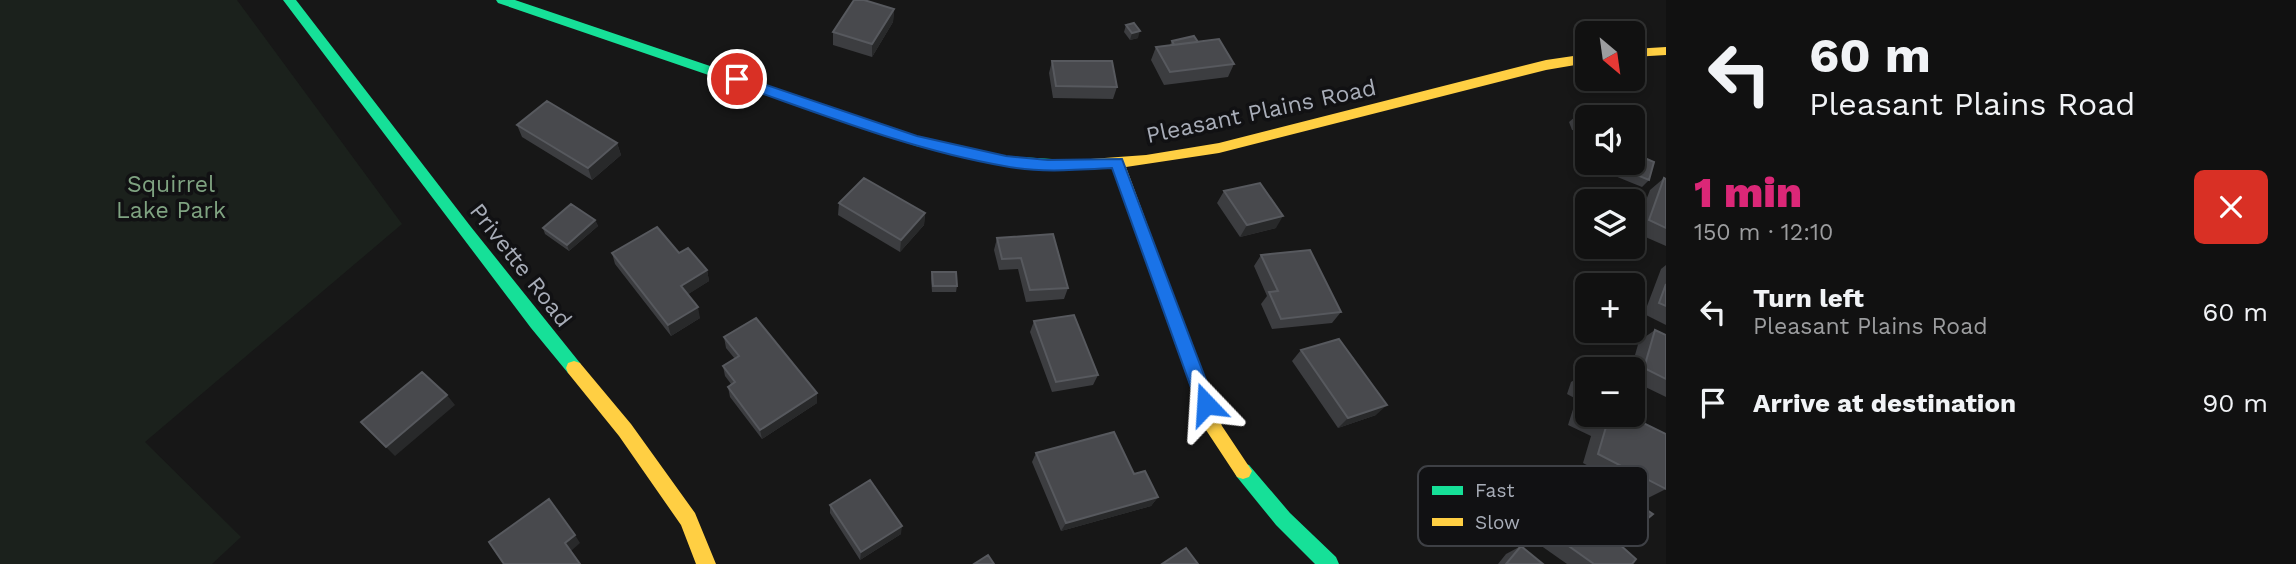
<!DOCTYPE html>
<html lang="en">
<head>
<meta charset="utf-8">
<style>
  body { margin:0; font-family:"Work Sans",sans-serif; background:#1a1a1a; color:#f1f3f6; height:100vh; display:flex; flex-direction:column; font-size:26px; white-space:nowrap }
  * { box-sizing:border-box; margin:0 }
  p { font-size:23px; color:#9c9d9f }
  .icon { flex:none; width:38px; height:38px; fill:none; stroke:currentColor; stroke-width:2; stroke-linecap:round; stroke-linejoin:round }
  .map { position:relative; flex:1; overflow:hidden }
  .panel { display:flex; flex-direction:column; background:#111; width:630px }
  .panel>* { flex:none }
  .top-card { background:#111; color:#f1f3f6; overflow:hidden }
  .needle { width:46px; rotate:151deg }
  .tools { position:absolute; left:1575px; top:21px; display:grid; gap:14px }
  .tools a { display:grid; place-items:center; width:70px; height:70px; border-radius:10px; background:#111; box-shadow:0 4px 10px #0003,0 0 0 2px #303131; font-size:35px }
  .pin { position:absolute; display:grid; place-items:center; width:60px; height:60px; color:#fff; margin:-30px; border:4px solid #fff; border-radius:50%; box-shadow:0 2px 7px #0007 }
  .me { position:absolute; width:77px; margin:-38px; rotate:340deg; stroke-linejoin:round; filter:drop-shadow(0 0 5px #0008) }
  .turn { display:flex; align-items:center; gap:24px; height:147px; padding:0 28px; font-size:32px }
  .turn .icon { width:91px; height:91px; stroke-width:2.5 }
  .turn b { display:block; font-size:49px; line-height:60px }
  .round { display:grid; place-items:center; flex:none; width:74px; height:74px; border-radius:10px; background:#1a1a1a }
  .summary { display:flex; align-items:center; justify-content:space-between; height:119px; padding:0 28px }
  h1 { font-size:42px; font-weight:800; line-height:52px; color:#db2777 }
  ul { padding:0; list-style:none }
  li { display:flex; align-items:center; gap:21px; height:91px; padding:0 28px }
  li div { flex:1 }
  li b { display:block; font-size:26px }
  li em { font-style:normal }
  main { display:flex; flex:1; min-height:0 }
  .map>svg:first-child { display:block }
  .green { fill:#1b211c }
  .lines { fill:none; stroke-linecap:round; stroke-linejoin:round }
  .fast { fill:#16e098; fill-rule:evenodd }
  .slow { fill:#ffcf43; fill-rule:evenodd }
  .wall { fill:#3c3d40 }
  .shaded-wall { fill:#28292a }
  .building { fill:#48494d; stroke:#57595e; stroke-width:2 }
  .route { fill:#1a73e8; stroke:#114b97; stroke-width:2 }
  .labels { text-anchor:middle; stroke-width:7; stroke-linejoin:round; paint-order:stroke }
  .street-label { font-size:23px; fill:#a8adb8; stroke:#111113 }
  .park-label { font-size:23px; fill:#7fa381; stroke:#111113 }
  .key { fill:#111113; stroke:#3e4045; stroke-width:2 }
  .key-label { font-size:19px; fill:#a8adb8 }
</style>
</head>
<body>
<main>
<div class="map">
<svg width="1666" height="564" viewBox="0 0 1666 564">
  <rect width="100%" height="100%" fill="#171717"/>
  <path class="green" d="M0,0H237L402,224L145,442L241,537L212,564H0Z"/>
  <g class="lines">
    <path class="fast" d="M283,0H296L471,227L580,363L582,368L580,373L574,375L568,373L531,328Z
      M496,0H515L917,136L1006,156L1068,160L1075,165L1068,170L1006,166L916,146L498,3Z
      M1243,463L1249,465L1290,513L1336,557L1339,564H1315L1276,525L1237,477L1234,471L1237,465Z"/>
    <path class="slow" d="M1666,47V55L1633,57V49Z
      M1587,54V63L1546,70L1219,153L1126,167L1222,426L1252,471L1249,477L1243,479L1237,477L1206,430L1112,168L1068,170L1063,169L1061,165L1063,161L1146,155L1219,143L1546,60Z
      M574,361L580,363L631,424L695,513L716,564H696L681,525L619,436L568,373L566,368L568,363Z"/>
  </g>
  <path class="wall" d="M894,9L893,22L872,57L833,45V32Z
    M1126,25L1138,38L1130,40L1124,32Z
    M1172,41L1198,42L1234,64L1228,77L1164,85L1151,60L1156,47L1170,45Z
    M1052,61L1117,87L1113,99L1053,98L1049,73Z
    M1576,116L1587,117V132L1572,130L1569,122Z
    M517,125L617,143L621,155L592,180L522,137Z
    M1613,163H1633L1649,180L1642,187L1610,174Z
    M1664,178L1666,179V246L1634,232L1650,190Z
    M1224,191L1276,228L1240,237L1217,203Z
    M839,203L925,213L924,225L900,252L838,215Z
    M595,220L598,226L569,251L545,234L543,228Z
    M997,238L1068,288L1064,299L1026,302L1018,269L999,270L994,250Z
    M612,253H679L707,270L709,281L688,294L700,318L671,336L615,264Z
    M1261,255L1341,312L1332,323L1272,329L1261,304L1267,296L1254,266Z
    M1666,265V325L1644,314L1661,269Z
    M932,272L957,286L956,292H932L931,278Z
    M1034,321L1098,375L1093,385L1052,392L1030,332Z
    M1655,330L1666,335V397L1633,381V369H1631L1639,341Z
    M724,337L817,393V403L762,439L730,397L728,387L731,384L725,376L723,366L735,359L726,348Z
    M1301,350L1376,415L1338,428L1292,361Z
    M1579,377L1587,381V415H1627L1666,489L1648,498L1583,463L1591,436L1568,425L1574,406L1580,401L1567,394L1571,382Z
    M1036,453L1134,474L1158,497L1151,506L1061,531L1032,462Z
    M1584,469L1618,543L1632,564H1567L1520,531L1568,478Z
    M830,505L901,534L860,560L830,513Z
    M1490,518L1498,543L1491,547L1473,533L1482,523Z
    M1521,546L1543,564H1498L1506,554Z"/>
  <path class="shaded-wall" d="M894,9L893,22L872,57V44Z
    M1140,31L1138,38L1130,40L1132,33Z
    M617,143L621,155L592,180L588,168Z
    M925,213L924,225L900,252L901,240Z
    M1283,216L1276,228L1240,237L1247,225Z
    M595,220L598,226L569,251L567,245Z
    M707,270L709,281L684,297L681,286Z
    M698,307L700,318L671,336L668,325Z
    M817,393V403L762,439L760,430Z
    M447,395L455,405L395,456L386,447Z
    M1387,405L1376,415L1338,428L1348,418Z
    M1158,497L1151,506L1061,531L1066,523Z
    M902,526L901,534L860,560L861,552Z
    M575,535L580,543L571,551L565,543Z"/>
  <path class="building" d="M854,0H864L894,9L872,44L833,32Z
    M1134,23L1140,31L1132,33L1126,25Z
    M1194,36L1198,42L1174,45L1172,41Z
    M1219,39L1234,64L1170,72L1156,47Z
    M1052,61H1112L1117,87L1056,86Z
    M547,101L617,143L588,168L517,125Z
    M1576,116L1590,117H1587V124L1579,123Z
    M1633,153L1654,162L1649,180L1617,167L1618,163H1633Z
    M864,178L925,213L901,240L839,203Z
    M1664,178L1666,179V228L1649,220Z
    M1260,183L1283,216L1247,225L1224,191Z
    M571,204L595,220L567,245L543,228Z
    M657,227L679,253L688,248L707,270L681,286L698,307L668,325L612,253Z
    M1053,234L1068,288L1030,290L1021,258L1002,259L997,238Z
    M1310,250L1341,312L1281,319L1269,292L1278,291L1261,255Z
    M932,272H956L957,286H933Z
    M1666,284V306L1659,303Z
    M1074,315L1098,375L1056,382L1034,321Z
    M756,318L817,393L760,430L728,387L735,382L723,366L739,356L724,337Z
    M1655,330L1666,335V379L1644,368Z
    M1339,339L1387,405L1348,418L1301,350Z
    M422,372L447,395L386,447L361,422Z
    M1579,377L1587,381V396L1575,389Z
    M1587,400V415H1627L1666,434V489L1598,454L1606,427L1583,415Z
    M1114,432L1134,474L1145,471L1158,497L1066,523L1036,453Z
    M1584,469L1653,514L1618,543L1636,559L1632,564H1594L1535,522Z
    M870,480L902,526L861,552L830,505Z
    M549,499L575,535L565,543L580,564H504L489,542Z
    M1521,546L1543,564H1506Z
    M1186,548L1198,564H1162Z
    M988,555L994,564H974Z"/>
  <path class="route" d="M737,75L917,136L1006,156L1048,160L1122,159L1215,404L1212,409L1206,412L1200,409L1197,404L1112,168C1076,170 1040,173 1004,166C911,150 822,114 732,83L730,79Z"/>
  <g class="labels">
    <g class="street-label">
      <text transform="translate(1261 111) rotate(-12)" y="8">Pleasant Plains Road</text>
      <text transform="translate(521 265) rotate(52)" y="8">Privette Road</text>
    </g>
    <g class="park-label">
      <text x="171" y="192">Squirrel<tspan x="171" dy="26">Lake Park</tspan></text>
    </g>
  </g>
  <rect x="1418" y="466" width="230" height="80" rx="10" class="key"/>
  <rect x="1432" y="486" width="31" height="9" fill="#16e098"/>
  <rect x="1432" y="518" width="31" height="8" fill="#ffcf43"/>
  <g class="key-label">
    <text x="1475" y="497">Fast</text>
    <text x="1475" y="529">Slow</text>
  </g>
</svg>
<div class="tools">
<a><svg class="needle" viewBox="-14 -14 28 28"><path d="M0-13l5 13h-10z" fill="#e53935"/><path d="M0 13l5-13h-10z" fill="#9c9d9f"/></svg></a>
<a><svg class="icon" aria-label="sound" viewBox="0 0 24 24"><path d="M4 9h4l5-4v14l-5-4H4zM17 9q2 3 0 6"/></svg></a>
<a><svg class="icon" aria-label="layers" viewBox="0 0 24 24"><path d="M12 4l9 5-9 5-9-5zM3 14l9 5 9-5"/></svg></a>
<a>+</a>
<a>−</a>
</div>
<div class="pin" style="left:737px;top:79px;background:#d93025"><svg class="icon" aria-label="arrive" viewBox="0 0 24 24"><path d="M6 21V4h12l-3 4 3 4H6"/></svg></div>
<svg class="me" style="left:1206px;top:404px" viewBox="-20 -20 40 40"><path d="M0-17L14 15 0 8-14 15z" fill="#1a73e8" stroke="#fff" stroke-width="4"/></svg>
</div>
<section class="panel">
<div class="top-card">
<div class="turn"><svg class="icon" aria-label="left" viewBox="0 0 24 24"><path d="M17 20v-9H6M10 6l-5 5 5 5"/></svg><div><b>60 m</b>Pleasant Plains Road</div></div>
</div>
<div class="summary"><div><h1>1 min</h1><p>150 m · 12:10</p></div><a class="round" style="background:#d93025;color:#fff"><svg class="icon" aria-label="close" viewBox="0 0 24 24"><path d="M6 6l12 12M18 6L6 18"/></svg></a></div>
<ul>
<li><svg class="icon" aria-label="left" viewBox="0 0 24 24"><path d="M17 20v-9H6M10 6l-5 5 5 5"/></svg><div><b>Turn left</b><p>Pleasant Plains Road</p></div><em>60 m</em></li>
<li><svg class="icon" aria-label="arrive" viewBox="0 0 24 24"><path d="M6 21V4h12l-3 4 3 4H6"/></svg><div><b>Arrive at destination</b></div><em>90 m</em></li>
</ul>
</section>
</main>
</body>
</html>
